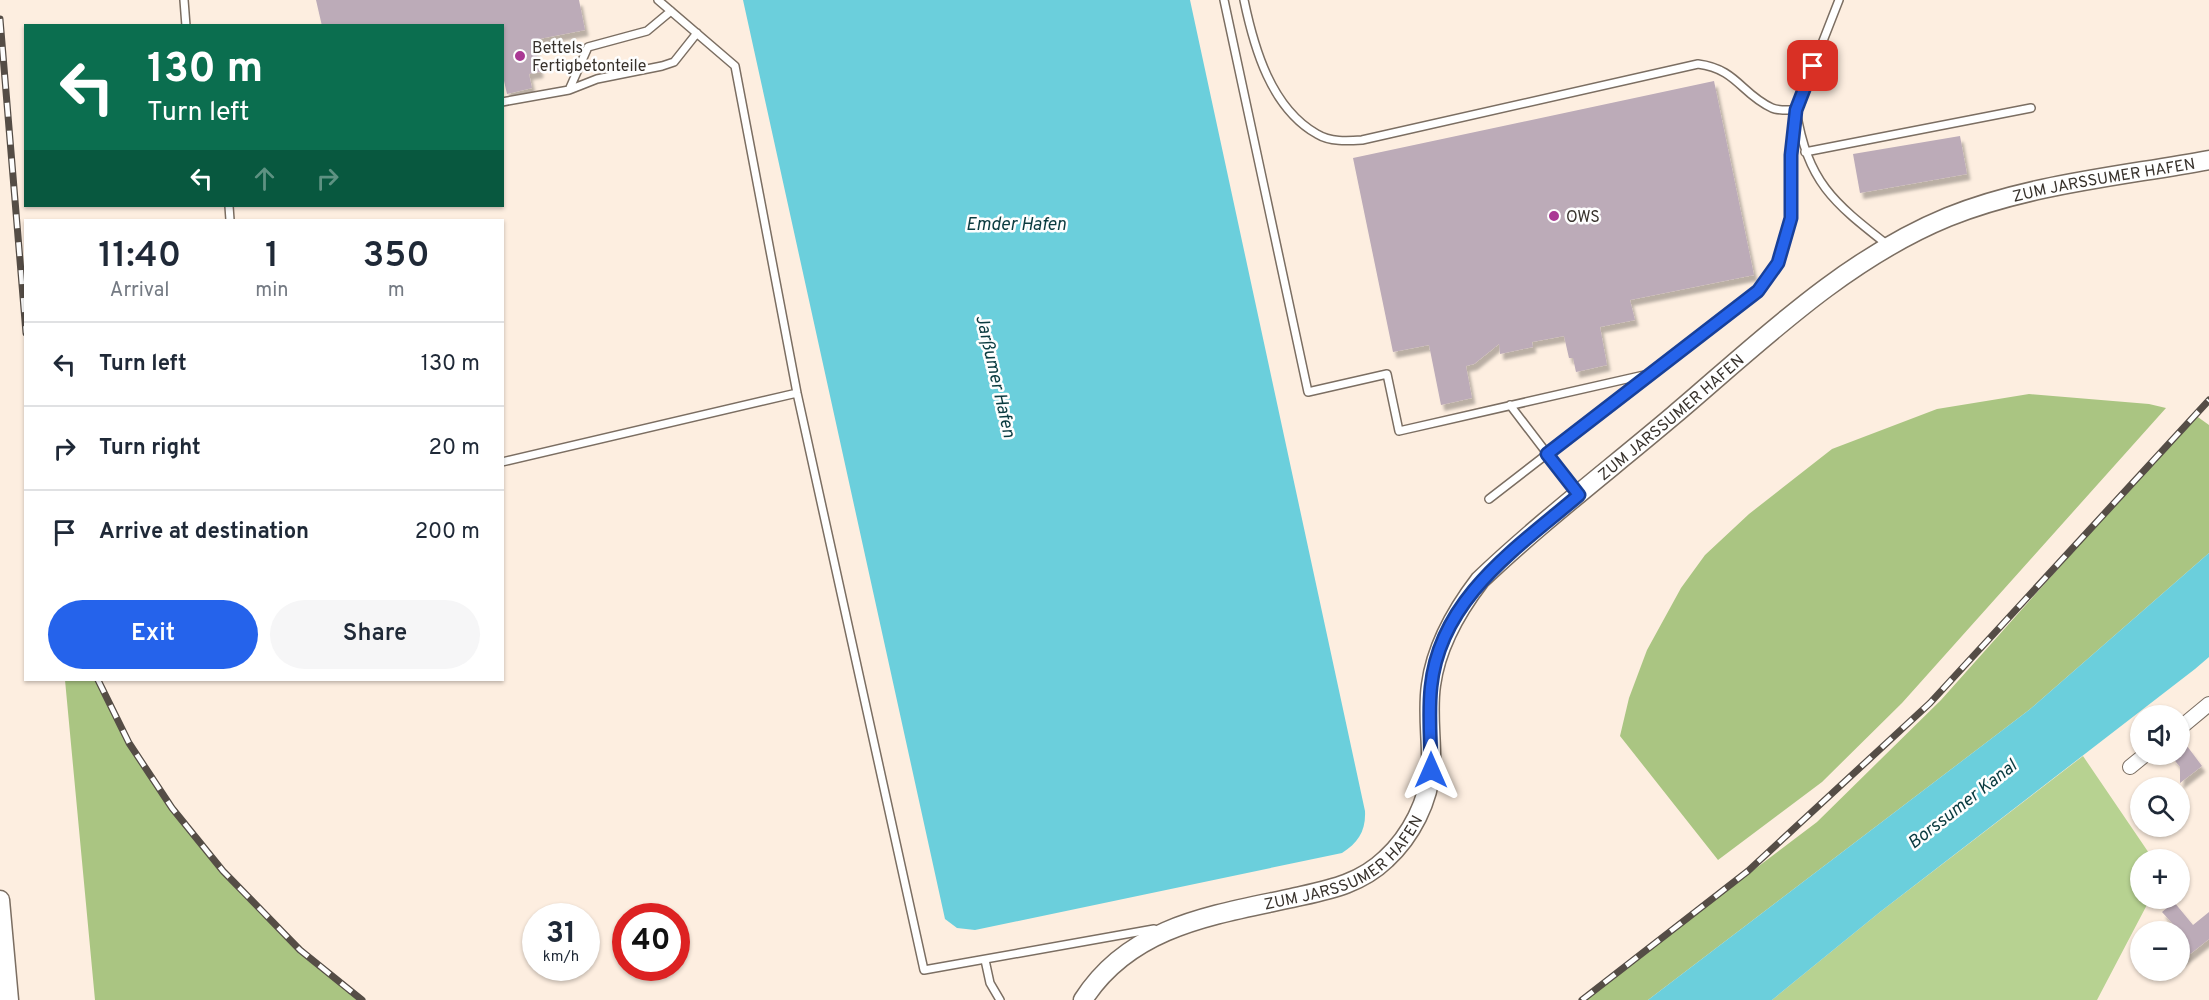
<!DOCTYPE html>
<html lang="en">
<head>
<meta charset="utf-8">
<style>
  body { margin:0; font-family:Overpass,sans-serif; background:#f6f6f7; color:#1f2937; height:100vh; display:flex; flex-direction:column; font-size:22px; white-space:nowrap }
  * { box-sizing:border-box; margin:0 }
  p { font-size:20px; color:#747a83 }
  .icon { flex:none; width:33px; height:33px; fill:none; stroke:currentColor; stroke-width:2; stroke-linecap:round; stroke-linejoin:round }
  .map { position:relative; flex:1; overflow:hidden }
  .sheet { position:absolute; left:24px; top:219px; width:480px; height:462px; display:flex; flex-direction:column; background:#fff; border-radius:0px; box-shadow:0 2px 4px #0004 }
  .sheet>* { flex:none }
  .top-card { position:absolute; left:24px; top:24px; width:480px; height:183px; border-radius:0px; box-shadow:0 2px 4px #0004; background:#0b6e4f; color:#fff; overflow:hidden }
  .fabs { position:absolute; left:2130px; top:705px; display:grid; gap:12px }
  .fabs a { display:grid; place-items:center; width:60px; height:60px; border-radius:50%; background:#fff; box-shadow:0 2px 4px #0004; font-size:30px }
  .speed { position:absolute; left:522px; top:903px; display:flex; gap:12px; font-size:30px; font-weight:700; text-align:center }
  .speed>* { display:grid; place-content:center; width:78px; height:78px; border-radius:50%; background:#fff; box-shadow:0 2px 4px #0004; line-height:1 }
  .speed small { font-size:15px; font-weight:400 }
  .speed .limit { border:9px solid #d22; background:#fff; color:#111 }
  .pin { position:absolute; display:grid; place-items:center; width:51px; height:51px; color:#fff; margin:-26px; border-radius:12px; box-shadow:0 3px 9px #0006 }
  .me { position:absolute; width:66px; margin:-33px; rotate:0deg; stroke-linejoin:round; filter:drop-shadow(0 0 4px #0008) }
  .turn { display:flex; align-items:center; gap:21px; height:126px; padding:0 24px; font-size:27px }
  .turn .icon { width:78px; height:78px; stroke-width:2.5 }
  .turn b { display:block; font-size:42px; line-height:51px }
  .lanes { display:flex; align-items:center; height:57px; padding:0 24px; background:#0003; justify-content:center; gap:30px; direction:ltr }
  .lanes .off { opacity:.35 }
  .eta { display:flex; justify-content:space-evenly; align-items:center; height:102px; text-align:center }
  .eta b { font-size:36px; font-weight:600; line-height:42px }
  .cta { display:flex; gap:12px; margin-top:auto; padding:12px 24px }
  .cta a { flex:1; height:69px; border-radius:36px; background:#2563eb; color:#fff; font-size:24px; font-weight:600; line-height:69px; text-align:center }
  .cta a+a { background:#f6f6f7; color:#1f2937 }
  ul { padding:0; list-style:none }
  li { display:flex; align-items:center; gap:18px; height:84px; padding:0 24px; border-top:2px solid #e0e1e3 }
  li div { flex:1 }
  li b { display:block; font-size:22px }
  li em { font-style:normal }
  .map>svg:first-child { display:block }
  .green { fill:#b7d291 }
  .forest { fill:#aac582 }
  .water { fill:#6bcfdc }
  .building { fill:#bcabb8; filter:url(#shadow) }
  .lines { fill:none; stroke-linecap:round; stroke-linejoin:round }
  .service-casing { stroke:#7b6e62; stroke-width:10 }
  .minor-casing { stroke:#7b6e62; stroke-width:16 }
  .tertiary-casing { stroke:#7b6e62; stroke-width:21 }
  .service { stroke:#fff; stroke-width:7 }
  .minor { stroke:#fff; stroke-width:14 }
  .tertiary { stroke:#fff; stroke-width:18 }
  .rail-casing { stroke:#554d46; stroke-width:7 }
  .rail { stroke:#fefefe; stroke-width:4.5; stroke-dasharray:14; stroke-linecap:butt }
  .route-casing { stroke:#184099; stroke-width:15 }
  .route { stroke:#2563eb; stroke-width:10 }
  .poi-dot { fill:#aa3894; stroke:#fefefe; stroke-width:2 }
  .labels { text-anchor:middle; stroke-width:5; stroke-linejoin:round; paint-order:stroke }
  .poi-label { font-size:16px; fill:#38322c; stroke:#fefefe; text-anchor:start }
  .street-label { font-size:16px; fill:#38322c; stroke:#fefefe }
  .water-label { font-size:18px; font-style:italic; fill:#0a3b40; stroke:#fefefe }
</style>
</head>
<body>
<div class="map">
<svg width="2209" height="1000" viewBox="0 0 2209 1000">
  <defs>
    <filter id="shadow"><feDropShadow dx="3.5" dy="6" stdDeviation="1.5" flood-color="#0004"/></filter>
  </defs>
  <rect width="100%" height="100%" fill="#fdeee0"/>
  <path class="green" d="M2083,756L2153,859L2140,860V898L2150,899L2097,1000H1772L1880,912Z"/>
  <path class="forest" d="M2029,394L2149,404L2166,408L1902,703L1822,782L1718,860L1620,736L1629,698L1647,650L1681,588L1705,555L1749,514L1832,449L1937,409Z
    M2195,415L2209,425V553L2029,710L1648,1000H1582L1817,822L1941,700Z
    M65,680H98L129,743L172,808L223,871L300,950L362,1000H95Z"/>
  <path class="water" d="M743,0H1190L1365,811C1366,831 1358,843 1342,853L975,930L957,928L945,919Z
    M2209,553V657L2195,669L1880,912L1772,1000H1648L2029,710Z"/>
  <path class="building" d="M316,0H579L585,30L534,40L540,72L529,74L532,88L507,94L502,72V26H322Z
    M1714,81L1754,275L1630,300L1635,320L1600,327L1607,365L1576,372L1573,358H1569L1564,336L1532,342L1533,347L1500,354L1499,344L1474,364L1466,366L1472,398L1441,405L1429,345L1393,352L1353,158Z
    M1960,136L1967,174L1860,193L1853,154Z
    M2187,746L2202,766L2180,783V767L2172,757L2180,754Z
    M2174,902L2193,925L2209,912V939L2180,962V932L2162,912Z"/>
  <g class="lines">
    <defs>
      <path id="service" d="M184,0L186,26
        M658,0L735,66L797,393L924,970L1154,929
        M1224,0L1308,392L1387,374L1399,431L1653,373
        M1244,0C1254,48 1271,108 1317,134C1330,142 1347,141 1362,140L1698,64C1737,69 1741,94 1772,108C1778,111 1788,110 1796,110C1808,183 1833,202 1889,246
        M569,90L597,79L662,66L674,62L697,33
        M502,102L569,90L588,47L647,31L671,11
        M1805,152L2031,108
        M229,206L230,220
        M1510,405L1578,494
        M502,462L797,393
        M1489,499L1758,291L1778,263L1791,218V155L1796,110L1839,0
        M985,960L990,983L1000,1000"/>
      <path id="minor" d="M2180,728L2209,704
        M2130,767L2146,754"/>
      <g id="tertiary">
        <path d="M0,900L9,1000"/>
        <path id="s1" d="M1083,1000C1130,926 1213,915 1292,898C1327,890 1359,885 1386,859C1411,836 1429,801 1431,767C1432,740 1427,712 1431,685C1436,647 1457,610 1480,580C1541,522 1609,470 1674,415C1759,343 1843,260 1948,217C2030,184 2123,176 2209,160"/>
      </g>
    </defs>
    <use href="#service" class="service-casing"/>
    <use href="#minor" class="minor-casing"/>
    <use href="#tertiary" class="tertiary-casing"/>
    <use href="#service" class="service"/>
    <use href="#minor" class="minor"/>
    <use href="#tertiary" class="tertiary"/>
    <defs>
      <path id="rail" d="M0,19L26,333
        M98,680L129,743L172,808L223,871L300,950L362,1000
        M1582,1000L1748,871L1930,703L2209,400"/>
    </defs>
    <use href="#rail" class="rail-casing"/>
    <use href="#rail" class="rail"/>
  </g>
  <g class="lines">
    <defs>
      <path id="route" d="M1431,770C1431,742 1428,714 1431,687C1440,598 1517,548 1579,495L1547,454L1758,291L1778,263L1791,218V155L1796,110L1813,66"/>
    </defs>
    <use href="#route" class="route-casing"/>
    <use href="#route" class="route"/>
  </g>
  <g class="poi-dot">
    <circle cx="520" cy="56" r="6"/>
    <circle cx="1554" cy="216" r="6"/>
  </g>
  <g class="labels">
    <g class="poi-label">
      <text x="532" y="53">Bettels<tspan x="532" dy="18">Fertigbetonteile</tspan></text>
      <text x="1566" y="222">OWS</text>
    </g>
    <g class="street-label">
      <text dy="6" stroke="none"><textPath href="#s1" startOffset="1402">ZUM JARSSUMER HAFEN</textPath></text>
      <text dy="6" stroke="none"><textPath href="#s1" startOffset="898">ZUM JARSSUMER HAFEN</textPath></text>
      <text dy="6" stroke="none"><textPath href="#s1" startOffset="304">ZUM JARSSUMER HAFEN</textPath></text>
    </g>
    <g class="water-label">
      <text x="1016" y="230">Emder Hafen</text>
      <text transform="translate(996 376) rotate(77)" y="6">Jarßumer Hafen</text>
      <text transform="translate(1962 804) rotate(-38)" y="6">Borssumer Kanal</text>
    </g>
  </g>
</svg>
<div class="fabs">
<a><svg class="icon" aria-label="sound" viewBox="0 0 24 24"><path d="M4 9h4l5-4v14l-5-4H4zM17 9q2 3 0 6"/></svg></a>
<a><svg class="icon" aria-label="search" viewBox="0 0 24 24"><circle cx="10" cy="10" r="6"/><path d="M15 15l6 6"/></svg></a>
<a>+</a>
<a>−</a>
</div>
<div class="speed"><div>31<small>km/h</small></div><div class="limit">40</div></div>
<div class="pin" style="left:1813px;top:66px;background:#d93025"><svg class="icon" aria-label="arrive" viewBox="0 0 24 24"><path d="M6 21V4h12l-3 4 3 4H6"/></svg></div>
<svg class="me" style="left:1431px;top:770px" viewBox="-20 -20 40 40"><path d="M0-17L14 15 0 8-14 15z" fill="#2563eb" stroke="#fff" stroke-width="4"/></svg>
<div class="top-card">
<div class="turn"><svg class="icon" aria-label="left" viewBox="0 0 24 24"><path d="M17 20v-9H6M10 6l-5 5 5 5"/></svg><div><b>130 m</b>Turn left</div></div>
<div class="lanes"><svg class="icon" aria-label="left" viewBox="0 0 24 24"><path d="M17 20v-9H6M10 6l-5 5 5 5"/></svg><svg class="icon off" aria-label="ahead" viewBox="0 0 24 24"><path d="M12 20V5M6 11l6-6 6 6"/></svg><svg class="icon off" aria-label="right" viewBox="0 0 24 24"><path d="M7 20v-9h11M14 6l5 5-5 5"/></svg></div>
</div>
<section class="sheet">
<div class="eta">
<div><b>11:40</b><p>Arrival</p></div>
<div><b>1</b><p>min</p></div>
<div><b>350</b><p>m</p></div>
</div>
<ul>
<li><svg class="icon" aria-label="left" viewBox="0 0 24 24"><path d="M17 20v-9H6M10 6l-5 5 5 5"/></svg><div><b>Turn left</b></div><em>130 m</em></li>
<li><svg class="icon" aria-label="right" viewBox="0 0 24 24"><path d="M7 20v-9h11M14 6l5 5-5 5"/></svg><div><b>Turn right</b></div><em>20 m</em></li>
<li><svg class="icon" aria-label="arrive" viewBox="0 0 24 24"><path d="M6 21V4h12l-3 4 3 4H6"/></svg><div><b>Arrive at destination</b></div><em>200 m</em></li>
</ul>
<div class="cta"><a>Exit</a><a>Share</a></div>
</section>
</div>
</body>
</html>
